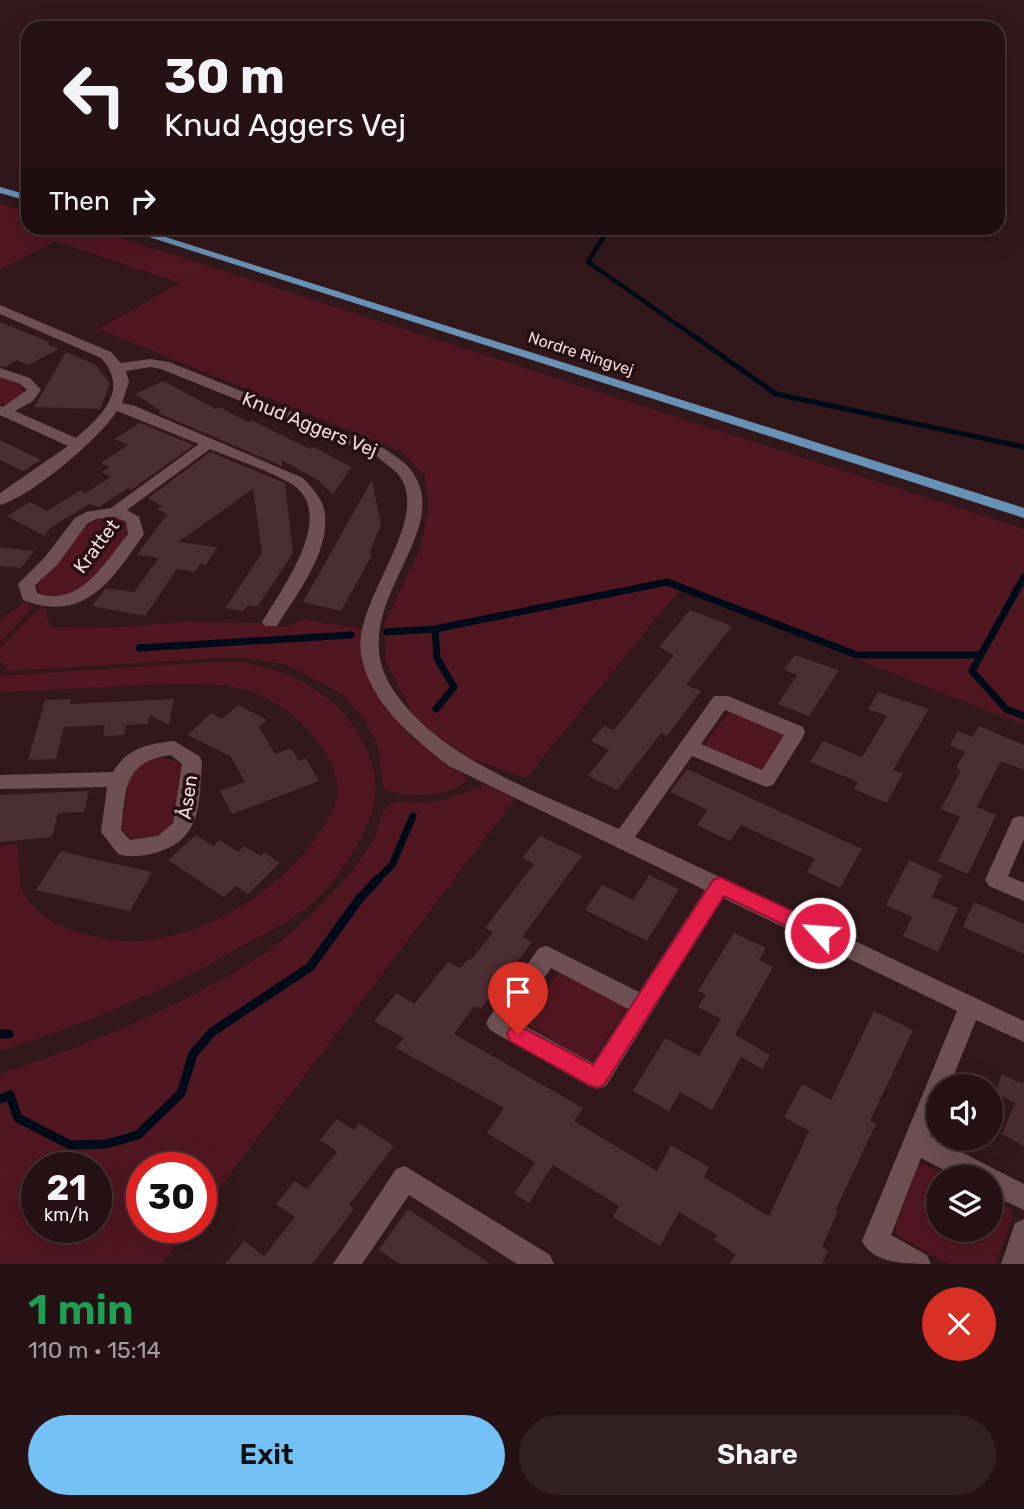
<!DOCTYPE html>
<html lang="en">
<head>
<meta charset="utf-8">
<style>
  body { margin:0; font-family:Rubik,sans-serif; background:#322022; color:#f1f3f6; height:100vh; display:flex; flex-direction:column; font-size:26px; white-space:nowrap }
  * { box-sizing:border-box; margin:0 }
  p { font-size:23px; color:#a49ea0 }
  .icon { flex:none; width:38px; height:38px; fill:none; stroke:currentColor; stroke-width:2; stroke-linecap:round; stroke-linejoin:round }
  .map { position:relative; height:1264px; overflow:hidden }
  .panel { display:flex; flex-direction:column; background:#261214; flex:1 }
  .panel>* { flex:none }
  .top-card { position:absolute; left:21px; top:21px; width:984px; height:214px; border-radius:21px; box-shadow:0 7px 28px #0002,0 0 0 2px #423234; background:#261214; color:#f1f3f6; overflow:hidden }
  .tools { position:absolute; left:926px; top:1074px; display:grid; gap:14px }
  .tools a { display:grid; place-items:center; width:77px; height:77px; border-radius:50%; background:#261214; box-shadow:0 7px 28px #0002,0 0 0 2px #423234; font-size:35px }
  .speed { position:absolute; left:21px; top:1152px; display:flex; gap:14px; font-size:35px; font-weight:700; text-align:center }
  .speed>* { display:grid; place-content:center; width:91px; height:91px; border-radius:50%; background:#261214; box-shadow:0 7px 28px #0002,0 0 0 2px #423234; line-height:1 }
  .speed small { font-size:18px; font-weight:400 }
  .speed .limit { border:10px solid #d22; background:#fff; color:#111 }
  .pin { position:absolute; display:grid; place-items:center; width:60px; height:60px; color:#fff; margin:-72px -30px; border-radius:50% 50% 50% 0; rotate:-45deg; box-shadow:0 0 7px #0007 }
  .pin .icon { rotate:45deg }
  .me { position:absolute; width:77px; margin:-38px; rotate:296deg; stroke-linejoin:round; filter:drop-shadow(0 0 5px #0008) }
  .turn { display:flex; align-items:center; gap:24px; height:147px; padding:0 28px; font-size:32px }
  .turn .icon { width:91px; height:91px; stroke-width:2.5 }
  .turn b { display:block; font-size:49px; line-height:60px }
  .then { display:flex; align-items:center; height:66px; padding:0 28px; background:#0003; gap:14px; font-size:26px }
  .round { display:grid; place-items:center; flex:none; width:74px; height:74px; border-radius:37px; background:#322022 }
  .overview { display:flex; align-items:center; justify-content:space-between; height:119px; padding:0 28px }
  h1 { font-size:42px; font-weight:600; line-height:52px; color:#1e9e55 }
  .action { display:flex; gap:14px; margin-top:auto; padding:14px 28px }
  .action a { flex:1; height:80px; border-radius:42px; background:#73c1f5; color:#111; font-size:28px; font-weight:600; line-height:80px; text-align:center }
  .action a+a { background:#322022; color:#f1f3f6 }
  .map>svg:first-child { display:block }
  .green { fill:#501721; fill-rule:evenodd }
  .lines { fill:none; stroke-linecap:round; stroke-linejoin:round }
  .stream-far3 { stroke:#000b19; stroke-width:4.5 }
  .stream-far2 { stroke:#000b19; stroke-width:5 }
  .stream-far1 { stroke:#000b19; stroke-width:7 }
  .stream { stroke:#000b19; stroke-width:9 }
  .building { fill:#4a2e31 }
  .minor { fill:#6e5052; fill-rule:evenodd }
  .major { fill:#6891b6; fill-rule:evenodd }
  .route { fill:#e11d48; stroke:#92132f; stroke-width:2 }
  .labels { text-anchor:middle; stroke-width:7; stroke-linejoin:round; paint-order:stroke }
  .far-street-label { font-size:16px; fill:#eddbdc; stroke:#270f12 }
  .street-label { font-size:19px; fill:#eddbdc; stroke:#270f12 }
</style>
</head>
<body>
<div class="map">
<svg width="1024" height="1264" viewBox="0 0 1024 1264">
  <rect width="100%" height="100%" fill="#32181b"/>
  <path class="green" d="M0,204L28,211V228H90L1024,529V725L680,589L526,778L472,759L436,735L413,715L386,661L384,623L421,548L429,505L424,474L400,451L98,329L180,283L55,241L0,269Z
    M0,377L20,385L25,394L11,403L0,405Z
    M111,517L119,518L127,527L126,536C107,560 77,616 40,593L36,585L40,578C59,556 80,520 111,517Z
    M24,603L34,606L0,642V619Z
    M39,609H45L50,627L107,628L185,622L258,623L284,627L304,620L358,628L364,632L393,716L413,738L465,776L466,781C449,798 405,798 384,789L377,742L359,713L343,695L285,664L237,657L8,671L0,660V649Z
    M192,663C209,663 227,661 244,663C288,669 336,695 358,733C366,748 372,760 375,777C382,821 338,882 306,908C286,925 260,936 237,949C159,993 86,1024 0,1051V846L18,844C19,858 18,873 21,886C27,908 52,924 71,930C98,938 121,944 149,940C217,932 290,883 325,824C330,816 336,805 337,796C339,773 329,755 315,738C292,709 265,692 227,686C194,681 160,684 127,686C85,688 42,690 0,692V676Z
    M729,712L784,733L786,736L766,768L761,770L707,746L705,743Z
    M158,757L176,761L183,769C177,807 180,845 130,838L121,828L130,773L136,766Z
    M486,785L515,799L201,1212V1167H142V1227H190L161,1264H0V1074C87,1045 194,1003 269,950C309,921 344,885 371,844C379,833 379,809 393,803C404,799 419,804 430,802C449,800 468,791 486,785ZM37,1167H96V1227H37Z
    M560,971L628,1005L593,1060H587L523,1022Z
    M925,1164L951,1178H938V1230H990L991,1198L1009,1208L1013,1216L996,1264H948L897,1235L895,1228L918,1166Z"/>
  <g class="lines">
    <path class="stream-far3" d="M609,228L588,262L698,339"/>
    <path class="stream-far2" d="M695,337L776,394L1024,447"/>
    <path class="stream-far1" d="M1024,577L972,671L1006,709L1024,716
      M435,629L437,658L454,687L436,709
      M387,632L435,629L667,582L857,655H980
      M139,648L351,635
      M376,881L392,865L413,816"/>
    <path class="stream" d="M0,1034H9
      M0,1099L10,1095L18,1118L70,1145L106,1144L138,1135L181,1093L193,1054L212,1032L310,967L360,898L378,879"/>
  </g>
  <path class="building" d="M0,322L50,342L47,344L59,349L28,365L17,360L5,367L0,366Z
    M66,352L96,365L110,384L100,409L34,407Z
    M163,381L216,409L220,407L247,422L251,420L310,449L314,447L351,467L333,495L319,481L282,460V466L158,413L161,411L135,394Z
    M140,423L194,445L131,490L128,488L99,507L89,504L50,528L44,536L7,516L30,502L47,511L81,490L84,494L111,477L101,472L110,467L101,463L128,445L114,439Z
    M0,440L41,460L23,471L0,460Z
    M210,452L285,483L293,553L257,607L248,605L243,611L225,608L262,553L253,489L178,542L217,547L206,565L200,564L195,572L177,569L145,616L92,606L106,588L134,592L159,558L137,555L167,514L157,509L162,506L148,498Z
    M372,480L381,524L369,554L372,555L341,611L303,602Z
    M0,547L34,551L21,568L0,566Z
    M690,610L732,626L686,685L701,691L667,736L661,733L617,790L588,776L609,750L591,741L604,726L614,730L674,655L659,647Z
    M795,655L839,670L809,716L778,704L797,675L784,670Z
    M878,692L929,709L893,770L903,773L887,803L854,789L858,782L810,762L823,741L862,757L887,716L868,709Z
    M71,699L70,704L174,699L169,725L150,715L148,724L126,725L124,735L103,736L105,725L64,727L56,759L28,760L45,700Z
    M238,705L267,720L259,727L275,754L291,748L299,761L306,758L319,781L232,814L220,791L245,782L231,757L188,735L211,713L222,719Z
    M979,726L1024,745V770L1001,761L977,807L996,815L968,874L938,861L960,817L941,809L961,770L956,768L965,752L950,745L958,731L973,737Z
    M687,769L862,849L840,888L807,872L815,859L741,825L730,841L697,825L708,810L670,792Z
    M89,791L84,812L58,813L52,837L0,842V795Z
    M196,835L213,846L220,840L238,852L244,846L261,856L264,852L280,863L248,894L236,886L224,897L168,860Z
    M540,836L582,856L522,937L532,942L481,1009L474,1006L454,1034L583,1108L574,1121L657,1171L671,1145L709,1167L704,1177L769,1216L809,1131L784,1117L802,1084L831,1100L874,1011L913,1030L870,1121L876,1124L836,1209L838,1210L822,1247L828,1251L822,1264H730L735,1254L714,1240L717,1235L679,1212L660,1246L613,1217L619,1206L553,1165L529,1203L514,1194L535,1162L487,1133L504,1108L396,1048L404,1038L374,1021L396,993L414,1004L448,962L460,968L468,959L471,960L493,932L485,928L534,864L522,858Z
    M61,851L89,858L152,872L130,911L36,890Z
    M909,860L942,875L932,897L958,908L938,952L903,936L912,917L886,905Z
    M649,875L679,889L647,941L585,910L602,885L633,900Z
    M974,902L1024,924V954L963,927Z
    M734,933L766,948L759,960L773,967L735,1035L770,1055L762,1069L741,1057L712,1110L680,1092L669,1111L633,1091L665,1038L699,1056L721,1019L698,1007L706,995L698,991Z
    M1002,1074L1022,1084L1024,1081V1146L1002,1134L1015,1103L995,1093Z
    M337,1119L354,1130L359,1123L394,1146L349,1205L354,1209L312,1264H225L244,1241L264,1256L295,1217L276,1204L295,1181L307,1189L337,1152L320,1140Z
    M408,1209L491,1264H400L379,1250Z"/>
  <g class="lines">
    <path class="minor" d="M0,305L111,352L121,363L150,359L169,362L385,449C393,455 404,461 410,469C460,532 340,606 392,688C438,760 544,794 619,829L714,696H728L803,727L805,732L803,737L773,785L766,787L692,756L635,837L1024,1021V1042L976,1020L949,1087H938V1116L930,1136L1024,1184V1210L990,1194V1178H959L921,1158L891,1235L927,1255L931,1264C907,1264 873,1264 862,1241L957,1011L723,898L606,1086L597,1089L588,1086L490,1030L486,1023L490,1016L539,948L547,946L639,992L705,890L449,766C413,738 369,703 361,654C352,599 437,516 396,472C390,466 381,461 375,455L161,369L150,367L126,371L129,382L122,403L135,406L303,478C313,489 324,500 325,515C329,554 296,595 277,626H265L262,622C281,590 340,512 290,483C266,469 236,460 210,449L127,510L139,517L144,534C112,580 85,624 23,600L18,584L45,557L75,518L86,512L111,508L199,444L117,411C100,438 31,497 0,505V493L68,446L0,415V406L3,407L27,390L20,384L0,377V368L30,378L41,390L33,401L15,411L76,438C102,415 130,390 101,358L0,314ZM115,517L126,522L128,534C105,562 79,609 37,593L35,585L57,565L87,524L96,519ZM725,710L784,735L762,770L701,744ZM551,968L628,1009L593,1063L514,1020Z
      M174,741L199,756L202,761C199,802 203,840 155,853C143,856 129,858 118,854L101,832L107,787L0,789V775L113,772C127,748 148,744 174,741ZM171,755L182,764L173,823L158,836L130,840L121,830C126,790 123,761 171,755Z
      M1020,816L1024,817V839L1008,876L1024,883V901L989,886L985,880L1013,818Z
      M405,1166L550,1255L554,1264H517L409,1195L362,1264H333L396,1169Z
      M1024,1219V1264H1001L1015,1223Z"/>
    <path class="major" d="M0,187L28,195V201L0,193Z
      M121,228H137L1024,508V518Z"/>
  </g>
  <path class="route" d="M720,877L827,927L830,933L827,939H813L724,896L604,1085L597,1088L589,1085L510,1041L507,1034L510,1028L518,1025L593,1065L713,880Z"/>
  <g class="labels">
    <g class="far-street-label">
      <text transform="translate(581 353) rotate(18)" y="6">Nordre Ringvej</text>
    </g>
    <g class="street-label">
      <text transform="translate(310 424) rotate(22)" y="7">Knud Aggers Vej</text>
      <text transform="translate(96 546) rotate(-53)" y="7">Krattet</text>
      <text transform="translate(187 797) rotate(-81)" y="7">Åsen</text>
    </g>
  </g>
</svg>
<div class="tools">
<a><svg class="icon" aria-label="sound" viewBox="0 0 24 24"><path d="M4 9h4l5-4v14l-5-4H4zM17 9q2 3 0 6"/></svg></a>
<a><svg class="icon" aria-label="layers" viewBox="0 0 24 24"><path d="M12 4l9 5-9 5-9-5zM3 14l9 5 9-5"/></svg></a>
</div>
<div class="speed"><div>21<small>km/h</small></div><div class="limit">30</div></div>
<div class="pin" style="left:518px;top:1034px;background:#d93025"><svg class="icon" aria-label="arrive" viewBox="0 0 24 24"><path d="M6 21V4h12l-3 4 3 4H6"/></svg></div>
<svg class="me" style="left:820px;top:933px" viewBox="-20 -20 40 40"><circle r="17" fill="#e11d48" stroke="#fff" stroke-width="3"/><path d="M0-11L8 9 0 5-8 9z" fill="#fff"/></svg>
<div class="top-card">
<div class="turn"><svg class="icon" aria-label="left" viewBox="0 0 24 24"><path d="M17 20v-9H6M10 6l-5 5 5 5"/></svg><div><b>30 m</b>Knud Aggers Vej</div></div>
<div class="then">Then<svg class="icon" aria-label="right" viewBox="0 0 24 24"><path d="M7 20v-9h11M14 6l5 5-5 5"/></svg></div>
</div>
</div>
<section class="panel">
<div class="overview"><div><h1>1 min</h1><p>110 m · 15:14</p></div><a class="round" style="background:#d93025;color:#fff"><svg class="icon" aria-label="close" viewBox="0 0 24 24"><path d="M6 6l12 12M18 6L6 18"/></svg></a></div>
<div class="action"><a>Exit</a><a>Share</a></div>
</section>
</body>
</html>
